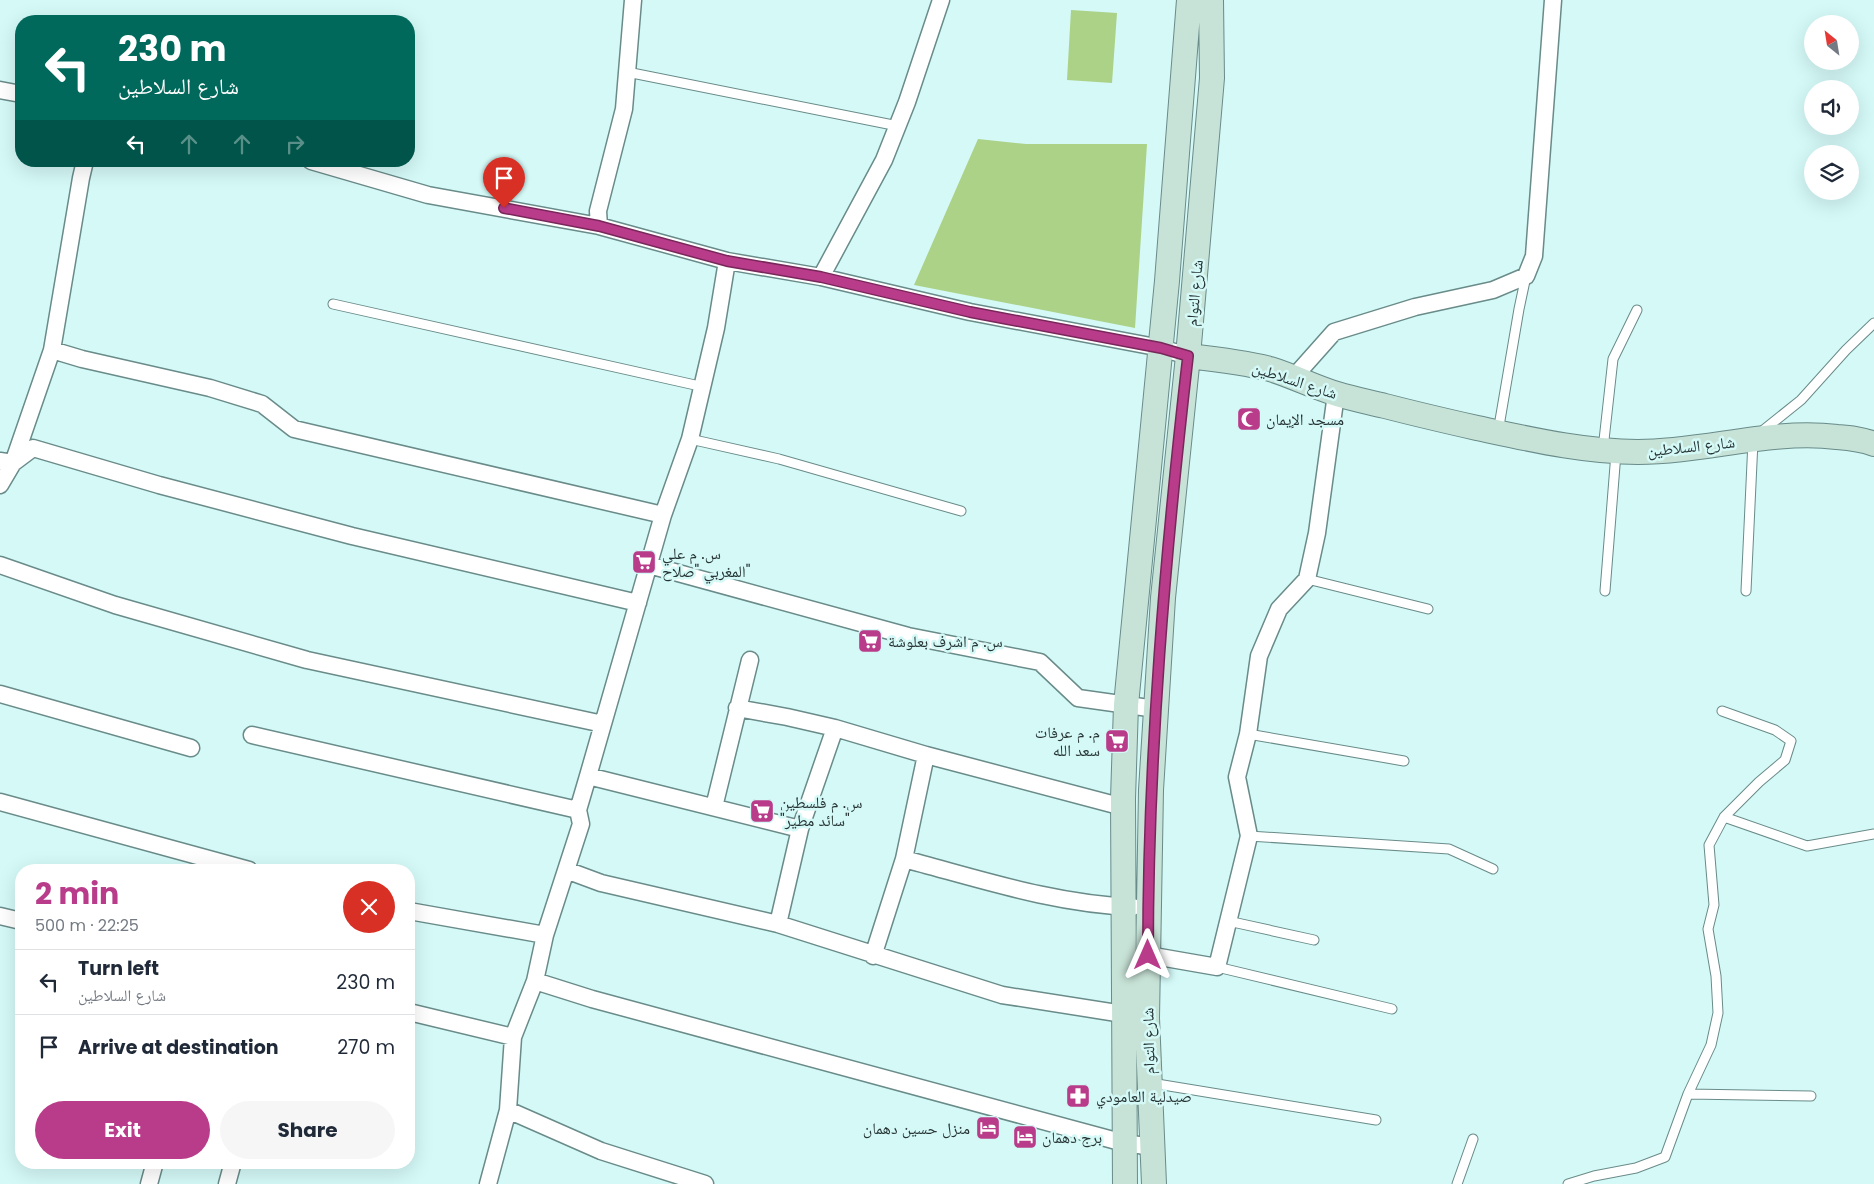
<!DOCTYPE html>
<html lang="en">
<head>
<meta charset="utf-8">
<style>
  body { margin:0; font-family:Poppins,"Noto Naskh Arabic",sans-serif; background:#f6f6f7; color:#1f2937; height:100vh; display:flex; flex-direction:column; font-size:19px; white-space:nowrap }
  * { box-sizing:border-box; margin:0 }
  p { font-size:16px; color:#747a83 }
  .icon { flex:none; width:28px; height:28px; fill:none; stroke:currentColor; stroke-width:2; stroke-linecap:round; stroke-linejoin:round }
  .map { position:relative; flex:1; overflow:hidden }
  .details { position:absolute; left:15px; top:864px; width:400px; height:305px; display:flex; flex-direction:column; background:#fff; border-radius:20px; box-shadow:0 5px 20px #0002 }
  .details>* { flex:none }
  .banner { position:absolute; left:15px; top:15px; width:400px; height:152px; border-radius:20px; box-shadow:0 5px 20px #0002; background:#00695c; color:#fff; overflow:hidden }
  .needle { width:32px; rotate:330deg }
  .controls { position:absolute; left:1804px; top:15px; display:grid; gap:10px }
  .controls a { display:grid; place-items:center; width:55px; height:55px; border-radius:50%; background:#fff; box-shadow:0 5px 20px #0002; font-size:25px }
  .pin { position:absolute; display:grid; place-items:center; width:42px; height:42px; color:#fff; margin:-51px -21px; border-radius:50% 50% 50% 0; rotate:-45deg; box-shadow:0 0 5px #0007 }
  .pin .icon { rotate:45deg }
  .me { position:absolute; width:55px; margin:-28px; rotate:0deg; stroke-linejoin:round; filter:drop-shadow(0 0 4px #0008) }
  .turn { display:flex; align-items:center; gap:18px; height:105px; padding:0 20px; font-size:22px }
  .turn .icon { width:65px; height:65px; stroke-width:2.5 }
  .turn b { display:block; font-size:35px; line-height:42px }
  .lanes { display:flex; align-items:center; height:48px; padding:0 20px; background:#0003; justify-content:center; gap:25px; direction:ltr }
  .lanes .off { opacity:.35 }
  .round { display:grid; place-items:center; flex:none; width:52px; height:52px; border-radius:26px; background:#f6f6f7 }
  .overview { display:flex; align-items:center; justify-content:space-between; height:85px; padding:0 20px }
  h1 { font-size:30px; font-weight:700; line-height:38px; color:#b93c8a }
  .action { display:flex; gap:10px; margin-top:auto; padding:10px 20px }
  .action a { flex:1; height:58px; border-radius:30px; background:#b93c8a; color:#fff; font-size:20px; font-weight:700; line-height:58px; text-align:center }
  .action a+a { background:#f6f6f7; color:#1f2937 }
  ul { padding:0; list-style:none }
  li { display:flex; align-items:center; gap:15px; height:65px; padding:0 20px; border-top:1px solid #e0e1e3 }
  li div { flex:1 }
  li b { display:block; font-size:19px }
  li em { font-style:normal }
  .map>svg:first-child { display:block }
  .green { fill:#abd287 }
  .lines { fill:none; stroke-linecap:round; stroke-linejoin:round }
  .lane-casing { stroke:#698b89; stroke-width:11 }
  .street-casing { stroke:#698b89; stroke-width:19 }
  .secondary-casing { stroke:#698b89; stroke-width:26 }
  .lane { stroke:#fff; stroke-width:9 }
  .street { stroke:#fff; stroke-width:16 }
  .secondary { stroke:#c7e2d6; stroke-width:24 }
  .route-casing { stroke:#78275a; stroke-width:12 }
  .route { stroke:#b93c8a; stroke-width:9 }
  .labels { text-anchor:middle; stroke-width:5; stroke-linejoin:round; paint-order:stroke }
  .street-label { font-size:16px; fill:#253333; stroke:#d4f9f7 }
  .poi-label { font-size:16px; fill:#253333; stroke:#d4f9f7; text-anchor:start }
</style>
</head>
<body>
<div class="map">
<svg width="1874" height="1184" viewBox="0 0 1874 1184">
  <rect width="100%" height="100%" fill="#d4f9f7"/>
  <path class="green" d="M1071,10L1117,13L1112,83L1067,80Z
    M978,139L1026,144H1147L1135,328L914,285Z"/>
  <g class="lines">
    <defs>
      <path id="lane" d="M627,72L898,126
        M333,304L704,387
        M1498,432L1519,309L1526,276
        M1761,432L1801,400L1846,350L1874,323
        M690,439L779,459L961,511
        M1603,449L1613,359L1637,310
        M1307,579L1428,609
        M1605,591L1616,453
        M1746,591L1753,441
        M1248,734L1404,761
        M1724,817L1807,846L1874,834
        M1249,836L1449,849L1493,869
        M1228,921L1314,940
        M1217,967L1392,1009
        M1151,1083L1376,1120
        M1688,1094L1811,1096
        M1457,1184L1473,1139
        M1568,1184L1594,1176L1636,1168L1665,1157L1688,1094L1711,1045L1718,1013L1716,976L1708,929L1714,905L1709,845L1724,817L1759,782L1785,760L1791,741L1775,730L1722,711"/>
      <path id="street" d="M0,90L21,94
        M311,161L428,195L599,226L727,261L821,277L970,312L1161,348L1188,356
        M599,226L598,211L624,109L633,0
        M821,277L884,160L907,102L941,0
        M52,350L82,359L210,388L262,404L294,429L663,515
        M1294,377L1334,332L1415,307L1493,290L1526,276L1534,256L1553,0
        M0,461L13,463L33,448L159,485L352,536L638,603
        M0,485L13,463L52,350L81,178L85,161
        M0,565L115,605L307,660L603,724
        M649,565L908,636L1040,662L1078,698L1156,709
        M0,694L191,748
        M737,708L787,717L835,728L926,755L904,859L873,956
        M252,735L578,810
        M926,755L1123,807
        M588,776L800,829
        M0,802L249,870
        M714,807L750,660
        M904,859C980,879 1054,904 1133,907
        M566,870L601,883L778,924L1002,995L1123,1014
        M409,911L545,935
        M0,916L21,921
        M778,924L800,829L835,728
        M1148,955L1217,967L1249,836L1237,777L1248,734L1259,656L1279,609L1307,579L1317,533L1336,394
        M535,981L592,999L1124,1143L1153,1147
        M409,1012L513,1037
        M508,1110L601,1151L705,1184
        M149,1184L155,1162
        M227,1184L233,1162
        M488,1184L508,1110L513,1037L535,981L545,935L581,824L578,810L588,776L663,515L690,439L716,328L727,261"/>
      <path id="secondary" d="M1188,356C1215,359 1243,362 1270,369C1293,376 1314,387 1337,394C1353,399 1369,402 1385,406C1416,414 1446,421 1477,428C1529,439 1584,452 1638,452C1705,452 1770,429 1837,437C1850,438 1862,439 1874,444
        M1125,1184L1123,799L1126,705L1167,281L1189,0
        M1154,1184L1147,1018L1151,790L1163,598L1188,356L1212,78L1211,0"/>
    </defs>
    <use href="#lane" class="lane-casing"/>
    <use href="#street" class="street-casing"/>
    <use href="#secondary" class="secondary-casing"/>
    <use href="#lane" class="lane"/>
    <use href="#street" class="street"/>
    <use href="#secondary" class="secondary"/>
  </g>
  <g class="lines">
    <defs>
      <path id="route" d="M504,208L599,226L727,261L821,277L970,312L1161,348L1188,356C1165,555 1148,755 1148,955"/>
    </defs>
    <use href="#route" class="route-casing"/>
    <use href="#route" class="route"/>
  </g>
  <defs>
    <symbol id="mosque-square" viewBox="-11 -11 22 22"><rect x="-9" y="-9" width="18" height="18" rx="4" fill="#b93c8a" stroke="#d4f9f7"/><path d="M3.5-4.9A6 6 0 1 0 3.5 4.9A5 5 0 1 1 3.5-4.9Z" fill="#fff"/></symbol>
    <symbol id="supermarket-square" viewBox="-11 -11 22 22"><rect x="-9" y="-9" width="18" height="18" rx="4" fill="#b93c8a" stroke="#d4f9f7"/><path d="M-6-5.5h2.5l.6 2H6L4.5 2H-2.5L-4.4-4H-6ZM-1.5 3.2a1.3 1.3 0 1 0 .1 0ZM3 3.2a1.3 1.3 0 1 0 .1 0Z" fill="#fff"/></symbol>
    <symbol id="pharmacy-square" viewBox="-11 -11 22 22"><rect x="-9" y="-9" width="18" height="18" rx="4" fill="#b93c8a" stroke="#d4f9f7"/><path d="M-2-6h4v4h4v4h-4v4h-4v-4h-4v-4h4Z" fill="#fff"/></symbol>
    <symbol id="hotel-square" viewBox="-11 -11 22 22"><rect x="-9" y="-9" width="18" height="18" rx="4" fill="#b93c8a" stroke="#d4f9f7"/><path d="M-6-4.5h1.5V1H6V5H4.5V3h-9V5H-6ZM-4 0a1.8 1.8 0 1 1 3.6 0ZM.5 0V-2.5h3Q6-2.5 6 0Z" fill="#fff"/></symbol>
  </defs>
  <g fill-rule="evenodd">
    <use href="#mosque-square" x="1235" y="405" width="28" height="28"/>
    <use href="#supermarket-square" x="630" y="548" width="28" height="28"/>
    <use href="#supermarket-square" x="856" y="627" width="28" height="28"/>
    <use href="#supermarket-square" x="1103" y="727" width="28" height="28"/>
    <use href="#supermarket-square" x="748" y="797" width="28" height="28"/>
    <use href="#pharmacy-square" x="1064" y="1082" width="28" height="28"/>
    <use href="#hotel-square" x="974" y="1114" width="28" height="28"/>
    <use href="#hotel-square" x="1011" y="1123" width="28" height="28"/>
  </g>
  <g class="labels">
    <g class="street-label">
      <text transform="translate(1194 293) rotate(-85)" y="6">شارع التوام</text>
      <text transform="translate(1295 380) rotate(18)" y="6">شارع السلاطين</text>
      <text transform="translate(1691 446) rotate(-6)" y="6">شارع السلاطين</text>
      <text transform="translate(1148 1041) rotate(-91)" y="6">شارع التوام</text>
    </g>
    <g class="poi-label">
      <text x="1266" y="425">مسجد الإيمان</text>
      <text x="662" y="559">س. م علي<tspan x="662" dy="18">المغربي "صلاح"</tspan></text>
      <text x="888" y="647">س. م اشرف بعلوشة</text>
      <text x="1100" y="738" text-anchor="end">م. م عرفات<tspan x="1100" dy="18">سعد الله</tspan></text>
      <text x="780" y="808">س. م فلسطين<tspan x="780" dy="18">"سائد مطير"</tspan></text>
      <text x="1096" y="1102">صيدلية العامودي</text>
      <text x="970" y="1134" text-anchor="end">منزل حسين دهمان</text>
      <text x="1042" y="1143">برج دهمان</text>
    </g>
  </g>
</svg>
<div class="controls">
<a><svg class="needle" viewBox="-14 -14 28 28"><path d="M0-13l5 13h-10z" fill="#e53935"/><path d="M0 13l5-13h-10z" fill="#747a83"/></svg></a>
<a><svg class="icon" aria-label="sound" viewBox="0 0 24 24"><path d="M4 9h4l5-4v14l-5-4H4zM17 9q2 3 0 6"/></svg></a>
<a><svg class="icon" aria-label="layers" viewBox="0 0 24 24"><path d="M12 4l9 5-9 5-9-5zM3 14l9 5 9-5"/></svg></a>
</div>
<div class="pin" style="left:504px;top:208px;background:#d93025"><svg class="icon" aria-label="arrive" viewBox="0 0 24 24"><path d="M6 21V4h12l-3 4 3 4H6"/></svg></div>
<svg class="me" style="left:1148px;top:955px" viewBox="-20 -20 40 40"><path d="M0-17L14 15 0 8-14 15z" fill="#b93c8a" stroke="#fff" stroke-width="4"/></svg>
<div class="banner">
<div class="turn"><svg class="icon" aria-label="left" viewBox="0 0 24 24"><path d="M17 20v-9H6M10 6l-5 5 5 5"/></svg><div><b>230 m</b>شارع السلاطين</div></div>
<div class="lanes"><svg class="icon" aria-label="left" viewBox="0 0 24 24"><path d="M17 20v-9H6M10 6l-5 5 5 5"/></svg><svg class="icon off" aria-label="ahead" viewBox="0 0 24 24"><path d="M12 20V5M6 11l6-6 6 6"/></svg><svg class="icon off" aria-label="ahead" viewBox="0 0 24 24"><path d="M12 20V5M6 11l6-6 6 6"/></svg><svg class="icon off" aria-label="right" viewBox="0 0 24 24"><path d="M7 20v-9h11M14 6l5 5-5 5"/></svg></div>
</div>
<section class="details">
<div class="overview"><div><h1>2 min</h1><p>500 m · 22:25</p></div><a class="round" style="background:#d93025;color:#fff"><svg class="icon" aria-label="close" viewBox="0 0 24 24"><path d="M6 6l12 12M18 6L6 18"/></svg></a></div>
<ul>
<li><svg class="icon" aria-label="left" viewBox="0 0 24 24"><path d="M17 20v-9H6M10 6l-5 5 5 5"/></svg><div><b>Turn left</b><p>شارع السلاطين</p></div><em>230 m</em></li>
<li><svg class="icon" aria-label="arrive" viewBox="0 0 24 24"><path d="M6 21V4h12l-3 4 3 4H6"/></svg><div><b>Arrive at destination</b></div><em>270 m</em></li>
</ul>
<div class="action"><a>Exit</a><a>Share</a></div>
</section>
</div>
</body>
</html>
